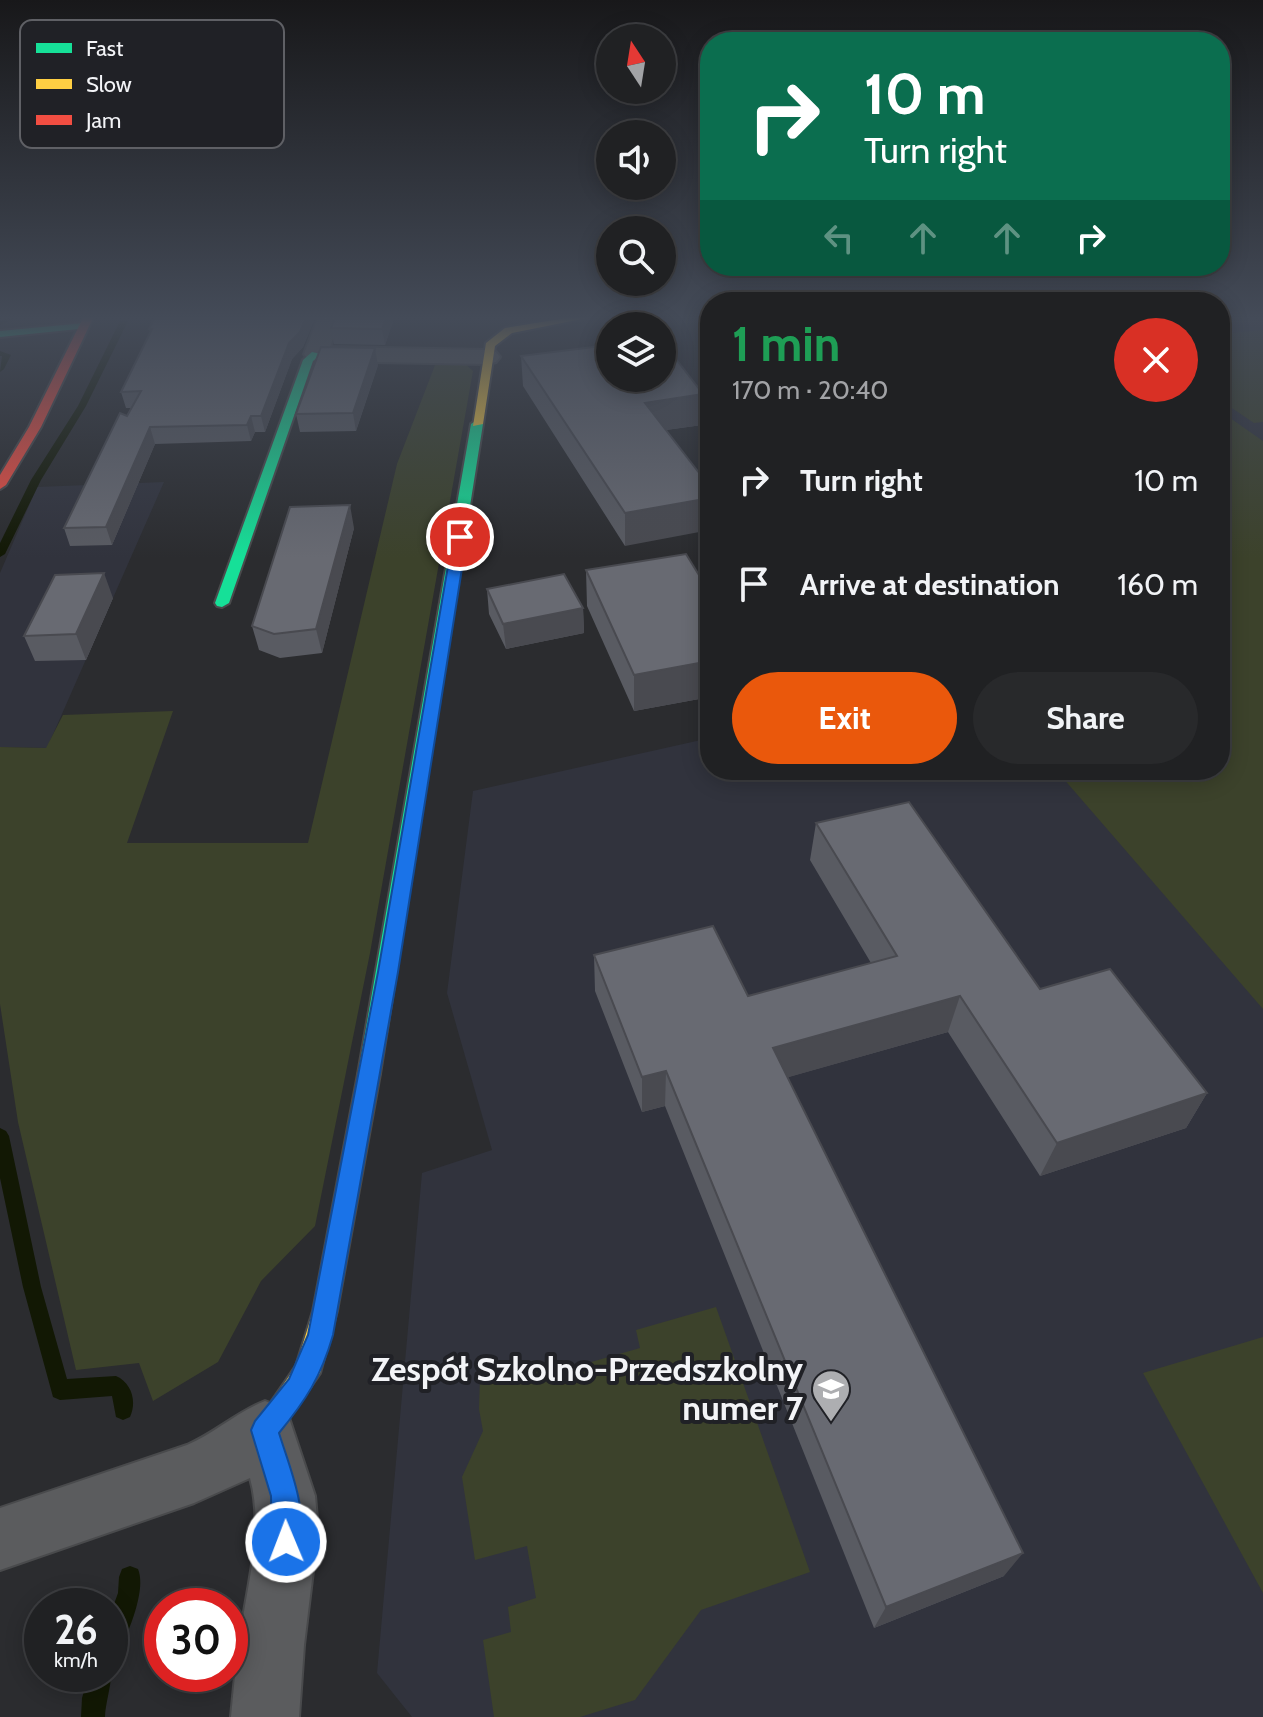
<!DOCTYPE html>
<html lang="en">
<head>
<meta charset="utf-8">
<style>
  body { margin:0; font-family:Cabin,sans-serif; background:#28292b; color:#f1f3f6; height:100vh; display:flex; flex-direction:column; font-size:30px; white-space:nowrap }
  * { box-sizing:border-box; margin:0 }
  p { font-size:26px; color:#a2a3a6 }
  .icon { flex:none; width:44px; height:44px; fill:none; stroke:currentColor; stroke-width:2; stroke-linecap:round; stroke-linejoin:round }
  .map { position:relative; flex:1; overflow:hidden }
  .sheet { position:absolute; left:700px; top:292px; width:530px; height:488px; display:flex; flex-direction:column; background:#202123; border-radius:32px; box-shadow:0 4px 20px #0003,0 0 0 2px #3d3e41 }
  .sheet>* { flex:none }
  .guide { position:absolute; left:700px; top:32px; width:530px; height:244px; border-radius:32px; box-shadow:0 4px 20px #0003,0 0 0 2px #3d3e41; background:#0b6e4f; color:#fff; overflow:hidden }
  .needle { width:52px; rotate:348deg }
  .tools { position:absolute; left:596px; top:24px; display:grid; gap:16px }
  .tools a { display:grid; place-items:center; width:80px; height:80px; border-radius:50%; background:#202123; box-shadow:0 4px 20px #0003,0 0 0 2px #3d3e41; font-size:40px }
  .speed { position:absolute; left:24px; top:1588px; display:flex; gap:16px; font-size:40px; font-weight:700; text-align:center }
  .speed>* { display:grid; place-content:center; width:104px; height:104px; border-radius:50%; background:#202123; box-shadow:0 4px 20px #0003,0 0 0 2px #3d3e41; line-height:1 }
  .speed small { font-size:20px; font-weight:400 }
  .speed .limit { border:12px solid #d22; background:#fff; color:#111 }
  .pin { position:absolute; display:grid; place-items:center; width:68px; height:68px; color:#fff; margin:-34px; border:4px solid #fff; border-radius:50%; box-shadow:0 2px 8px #0007 }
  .me { position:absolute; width:88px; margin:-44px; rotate:359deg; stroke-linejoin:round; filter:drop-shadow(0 0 6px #0008) }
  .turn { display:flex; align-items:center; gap:28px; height:168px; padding:0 32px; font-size:36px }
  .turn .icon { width:104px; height:104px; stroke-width:2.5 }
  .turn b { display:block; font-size:56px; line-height:68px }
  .lanes { display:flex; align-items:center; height:76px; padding:0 32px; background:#0003; justify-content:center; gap:40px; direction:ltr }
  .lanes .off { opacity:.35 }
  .round { display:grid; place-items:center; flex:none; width:84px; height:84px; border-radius:42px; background:#28292b }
  .summary { display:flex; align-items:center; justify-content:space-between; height:136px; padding:0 32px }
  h1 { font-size:48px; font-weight:700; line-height:60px; color:#1e9e55 }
  .primary-button { display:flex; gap:16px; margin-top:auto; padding:16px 32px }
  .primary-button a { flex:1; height:92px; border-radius:48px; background:#ea580c; color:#fff; font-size:32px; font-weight:700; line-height:92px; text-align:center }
  .primary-button a+a { background:#28292b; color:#f1f3f6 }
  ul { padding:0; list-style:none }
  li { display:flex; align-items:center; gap:24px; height:104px; padding:0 32px }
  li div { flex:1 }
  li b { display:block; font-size:30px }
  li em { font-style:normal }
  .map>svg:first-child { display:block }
  .built { fill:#31333d }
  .green { fill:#3c422b }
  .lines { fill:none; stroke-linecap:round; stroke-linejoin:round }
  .stream { fill:#121804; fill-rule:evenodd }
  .street-casing { stroke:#494a4c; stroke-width:4 }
  .fast-casing { stroke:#494a4c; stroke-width:4 }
  .slow-casing { stroke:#494a4c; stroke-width:4 }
  .jam-casing { stroke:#494a4c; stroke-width:4 }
  .street { fill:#5b5c5e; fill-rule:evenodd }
  .fast { fill:#16e098; fill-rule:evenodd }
  .slow { fill:#ffcf43; fill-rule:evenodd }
  .jam { fill:#f24e42; fill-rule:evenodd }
  .wall { fill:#595b62 }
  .shaded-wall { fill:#494a50 }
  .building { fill:#686a72; stroke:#494a50; stroke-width:2 }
  .route { fill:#1a73e8; stroke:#114b97; stroke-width:2 }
  .labels { text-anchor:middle; stroke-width:8; stroke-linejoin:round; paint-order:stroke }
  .near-poi-label { font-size:34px; font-weight:bold; fill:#f3f4f7; stroke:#202126; text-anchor:end }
  .key { fill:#202126; stroke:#5f6065; stroke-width:2 }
  .key-label { font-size:22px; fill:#f3f4f7 }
</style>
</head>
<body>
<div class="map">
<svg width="1263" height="1717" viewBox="0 0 1263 1717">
  <rect width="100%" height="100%" fill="#2b2c2f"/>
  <path class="built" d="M1220,318H1263V1717H412L377,1673L422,1173L492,1150L447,993L473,791L710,738V770H1220Z
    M164,482L47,748L0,747V573L37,487Z"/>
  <path class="green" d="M1263,330V422L1254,423L1220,400V334Z
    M437,360L462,361L473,371L370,953L315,1226L261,1281L218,1362L153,1401L139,1363L76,1370L18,1122L0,1004V747L46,748L63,715L173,711L127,843H308L397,464Z
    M1220,411L1263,441V1009L1056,770H1220V425L1223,424Z
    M716,1307L810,1572L701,1610L635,1700L580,1717H494L483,1640L511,1632L508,1607L536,1598L527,1546L475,1560L462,1477L483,1431L479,1409L480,1379L535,1363L539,1377L640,1348L636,1330Z
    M1263,1337V1593L1143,1373Z"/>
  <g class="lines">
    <path class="stream" d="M7,318H16L0,325V321Z
      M124,319L128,321L86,406L41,480L5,554L0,557V543L31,480L78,406L120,321Z
      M0,351L11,355L4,369L0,372L2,356H0Z
      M0,1128L6,1131L9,1136L41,1287L67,1379L116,1376C132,1383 137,1402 130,1417L123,1420L116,1417L112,1396L60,1400L53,1397L23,1287L0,1178Z
      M130,1566L138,1569C147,1591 127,1634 118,1656L110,1659V1615L118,1593L119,1577L122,1569Z
      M110,1668C114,1678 105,1703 105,1717H81L82,1698L89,1674H110Z"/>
    <defs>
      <path id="street" d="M318,318H340L330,347L488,350L496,352L500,357L496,362L488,364L316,361L308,359L304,354Z
        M265,1401L286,1409L315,1496L318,1530L304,1645L299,1717H231C234,1688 236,1659 241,1631C248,1581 264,1528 250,1478L194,1503L0,1570V1508L187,1445C215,1433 237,1412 265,1401Z"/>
      <path id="fast" d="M84,323L88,324V328L0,337V331Z
        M312,352L321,354L313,361L229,603L222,607L217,606L215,603L303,360Z
        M477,420L483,424L380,1074L376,1080L369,1083L362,1080L358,1074L471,424Z"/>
      <path id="slow" d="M566,318H587L512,333L495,346L483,424L473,426L486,343L505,328Z
        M369,1065L376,1068L380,1074L337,1311L320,1373L274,1439L265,1443L256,1439L252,1430L296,1366L313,1311L358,1074L362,1068Z"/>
      <path id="jam" d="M83,318H93L41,427L6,485L0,489V475L29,427Z"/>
    </defs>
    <use href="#street" class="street-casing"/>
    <use href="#fast" class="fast-casing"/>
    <use href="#slow" class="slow-casing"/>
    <use href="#jam" class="jam-casing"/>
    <use href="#street" class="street"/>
    <use href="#fast" class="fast"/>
    <use href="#slow" class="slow"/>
    <use href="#jam" class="jam"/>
  </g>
  <path class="wall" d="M154,318H315L303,347L292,359L265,432H255L251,441L155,444L112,545L70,546L64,528L131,408H126L121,392L150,332L149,329Z
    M335,318H394L385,345L334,344L331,328Z
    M521,356L702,425L666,430L625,546L523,386Z
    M378,365L356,431L300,432L296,414Z
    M354,528L322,653L280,658L259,650L252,626Z
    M586,570L710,593V697L634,711L587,606Z
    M487,589L583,608L584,633L506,649L489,614Z
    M113,598L86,660L35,661L24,636Z
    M816,823L1040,989L1207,1093L1186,1128L1040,1176L948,1032L788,1077L1004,1576L874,1628L665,1106L642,1112L595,991L594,955L748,996L871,963L810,860Z"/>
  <path class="shaded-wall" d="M306,318H315L303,347L292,359L265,432L261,416L289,343Z
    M386,318H394L385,345L382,329Z
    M375,348L378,365L356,431L353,413Z
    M703,394L702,425L644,433L645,403Z
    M251,416L255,432L251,441L247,425Z
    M150,427L155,444L112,545L106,527Z
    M710,498V530L625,546V513Z
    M350,505L354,528L322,653L316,629Z
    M104,573L113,598L86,660L76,634Z
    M583,608L584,633L506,649L503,624Z
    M710,661V697L634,711V675Z
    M960,996L948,1032L768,1083L773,1048Z
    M666,1071L665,1106L642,1112V1077Z
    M1207,1093L1186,1128L1040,1176L1057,1143Z
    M1023,1553L1004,1576L874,1628L886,1607Z"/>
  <path class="building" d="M154,318H306L300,332L289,343L261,416H251L247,425L150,427L106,527L64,528L120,413L127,416L141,391L121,392L152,329H149Z
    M335,318H386L382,329L331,328Z
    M662,341L703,394L645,403L710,487V498L625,513L521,356L610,345V378H662Z
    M321,347L375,348L353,413L296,414Z
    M350,505L316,629L274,634L252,626L290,507Z
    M686,554L710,593V661L634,675L586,570Z
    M104,573L76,634L24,636L55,575Z
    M564,574L583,608L503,624L487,589Z
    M909,802L1040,989L1110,969L1207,1093L1057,1143L960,996L773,1048L1023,1553L886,1607L666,1071L642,1077L594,955L713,926L748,996L897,956L816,823Z"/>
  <linearGradient id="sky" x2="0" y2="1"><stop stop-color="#18181a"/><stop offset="0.57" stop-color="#444b58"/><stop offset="1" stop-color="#444b58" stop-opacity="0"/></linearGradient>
  <rect width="1263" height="558" fill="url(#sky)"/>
  <path class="route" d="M460,533L467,537L398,972L333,1335C321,1377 306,1400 279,1433C290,1469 311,1515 296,1552L286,1556L276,1552L272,1542L271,1496L251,1430L255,1421L289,1379L308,1335L378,972L453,537Z"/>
  <defs>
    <symbol id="school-pin" viewBox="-11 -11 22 30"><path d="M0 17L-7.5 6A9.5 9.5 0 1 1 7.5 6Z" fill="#adaeb1" stroke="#202126"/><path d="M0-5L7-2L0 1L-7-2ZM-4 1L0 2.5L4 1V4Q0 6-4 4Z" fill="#fff"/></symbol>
  </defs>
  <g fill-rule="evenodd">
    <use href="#school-pin" x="809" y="1367" width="44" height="60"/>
  </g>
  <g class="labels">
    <g class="near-poi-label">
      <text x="803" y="1381">Zespół Szkolno-Przedszkolny<tspan x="803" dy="39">numer 7</tspan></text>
    </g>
  </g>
  <rect x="20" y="20" width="264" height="128" rx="12" class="key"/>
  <rect x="36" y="43" width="36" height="10" fill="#16e098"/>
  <rect x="36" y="79" width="36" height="10" fill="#ffcf43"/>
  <rect x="36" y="115" width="36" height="10" fill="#f24e42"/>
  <g class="key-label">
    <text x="86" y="56">Fast</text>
    <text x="86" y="92">Slow</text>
    <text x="86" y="128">Jam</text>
  </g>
</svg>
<div class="tools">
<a><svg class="needle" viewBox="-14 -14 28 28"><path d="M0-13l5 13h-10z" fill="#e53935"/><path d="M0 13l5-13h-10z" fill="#a2a3a6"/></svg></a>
<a><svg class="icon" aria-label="sound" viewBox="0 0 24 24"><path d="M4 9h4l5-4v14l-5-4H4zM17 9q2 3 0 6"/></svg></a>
<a><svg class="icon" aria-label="search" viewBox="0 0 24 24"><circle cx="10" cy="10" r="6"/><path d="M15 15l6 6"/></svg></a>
<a><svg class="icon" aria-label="layers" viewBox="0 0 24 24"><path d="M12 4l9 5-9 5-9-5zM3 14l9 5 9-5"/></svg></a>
</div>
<div class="speed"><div>26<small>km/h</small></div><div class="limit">30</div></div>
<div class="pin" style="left:460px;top:537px;background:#d93025"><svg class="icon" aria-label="arrive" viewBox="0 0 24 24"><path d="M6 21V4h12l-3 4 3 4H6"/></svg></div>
<svg class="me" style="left:286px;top:1542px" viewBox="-20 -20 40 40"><circle r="17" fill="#1a73e8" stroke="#fff" stroke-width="3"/><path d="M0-11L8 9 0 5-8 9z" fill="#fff"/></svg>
<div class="guide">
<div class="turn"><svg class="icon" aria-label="right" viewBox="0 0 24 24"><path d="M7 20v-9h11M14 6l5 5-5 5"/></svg><div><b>10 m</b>Turn right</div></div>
<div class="lanes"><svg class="icon off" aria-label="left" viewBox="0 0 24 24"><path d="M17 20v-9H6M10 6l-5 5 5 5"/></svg><svg class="icon off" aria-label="ahead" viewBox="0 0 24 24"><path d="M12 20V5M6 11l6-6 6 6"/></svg><svg class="icon off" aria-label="ahead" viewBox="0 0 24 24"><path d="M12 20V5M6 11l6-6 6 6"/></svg><svg class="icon" aria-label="right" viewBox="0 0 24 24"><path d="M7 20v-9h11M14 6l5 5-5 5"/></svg></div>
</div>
<section class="sheet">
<div class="summary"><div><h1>1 min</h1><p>170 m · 20:40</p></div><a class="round" style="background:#d93025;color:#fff"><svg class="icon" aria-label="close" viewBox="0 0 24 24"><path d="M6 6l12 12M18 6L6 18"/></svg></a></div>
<ul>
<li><svg class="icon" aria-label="right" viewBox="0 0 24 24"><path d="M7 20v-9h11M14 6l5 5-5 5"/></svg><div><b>Turn right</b></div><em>10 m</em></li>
<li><svg class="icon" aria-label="arrive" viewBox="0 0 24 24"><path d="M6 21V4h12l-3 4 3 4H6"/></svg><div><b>Arrive at destination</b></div><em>160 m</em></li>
</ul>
<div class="primary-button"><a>Exit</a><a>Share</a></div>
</section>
</div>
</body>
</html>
